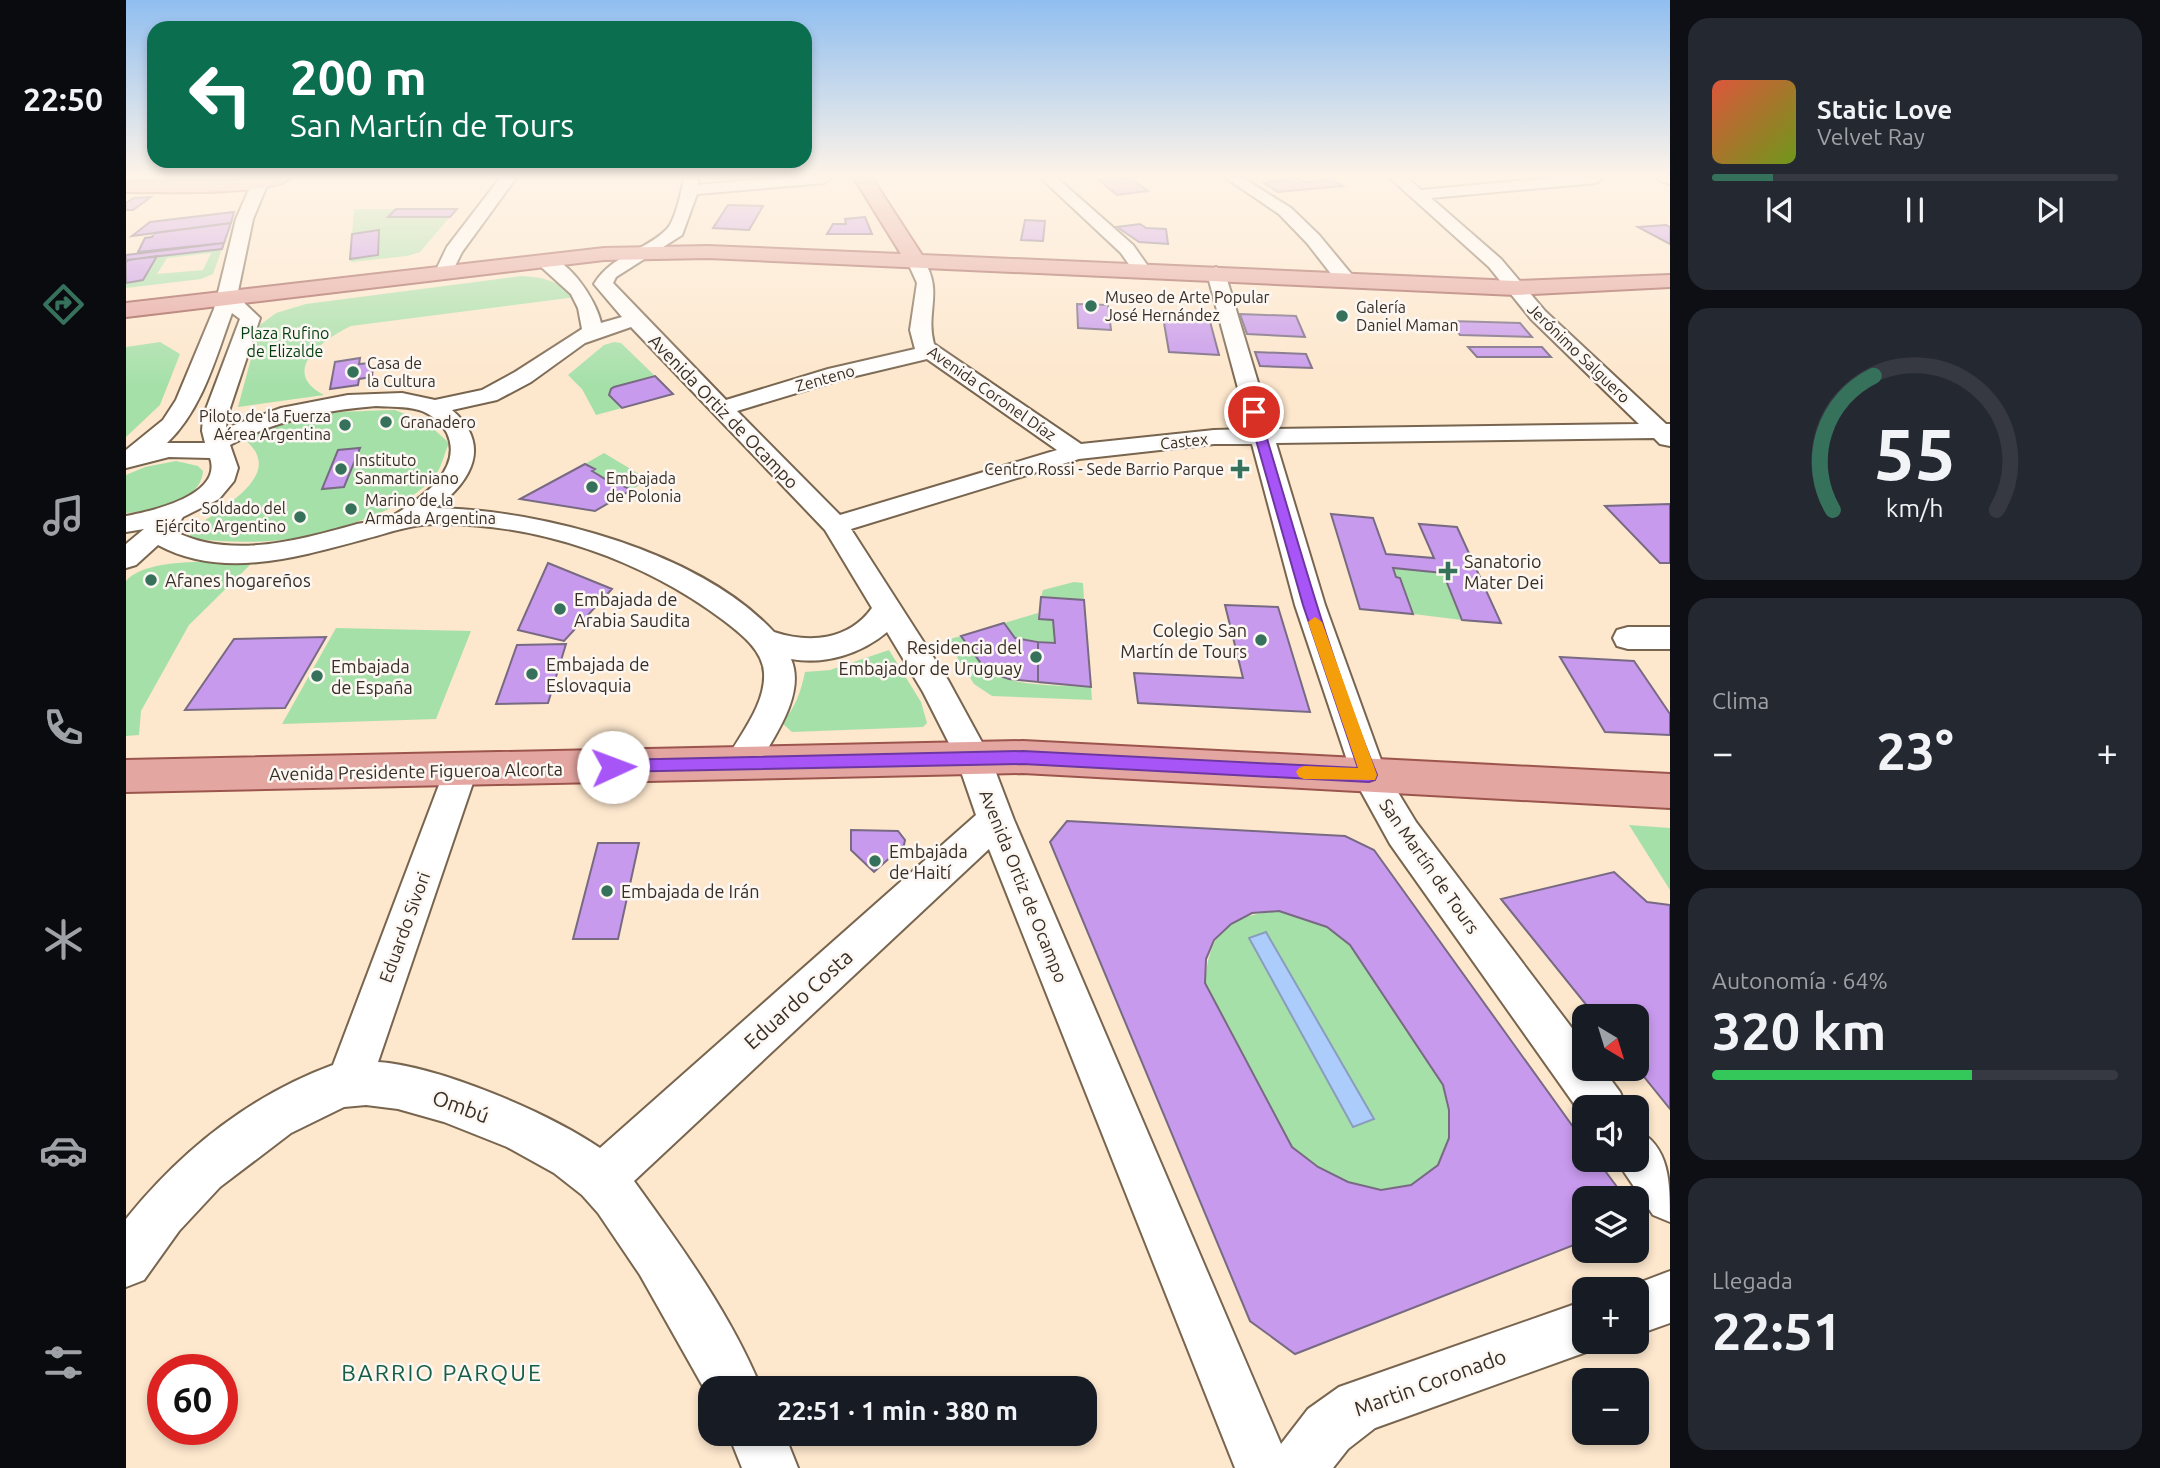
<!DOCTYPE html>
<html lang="es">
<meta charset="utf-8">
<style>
body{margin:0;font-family:Ubuntu,sans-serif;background:#242831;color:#f1f3f6;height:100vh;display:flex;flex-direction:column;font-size:26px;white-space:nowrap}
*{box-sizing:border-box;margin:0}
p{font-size:23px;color:#9ea1a6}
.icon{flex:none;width:38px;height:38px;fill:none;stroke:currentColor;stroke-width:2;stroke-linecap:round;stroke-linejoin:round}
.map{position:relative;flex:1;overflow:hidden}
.side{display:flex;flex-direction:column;gap:18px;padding:18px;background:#0d0f14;width:490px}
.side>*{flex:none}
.hud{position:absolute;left:21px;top:21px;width:665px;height:147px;border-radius:21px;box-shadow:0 4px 10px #0003;background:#0b6e4f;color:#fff;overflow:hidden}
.needle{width:46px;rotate:142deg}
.controls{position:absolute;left:1446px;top:1004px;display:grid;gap:14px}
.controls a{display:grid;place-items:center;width:77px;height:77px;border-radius:14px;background:#171b24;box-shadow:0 4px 10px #0003;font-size:35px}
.speed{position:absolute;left:21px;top:1354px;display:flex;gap:14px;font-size:35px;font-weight:700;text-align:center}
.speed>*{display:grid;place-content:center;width:91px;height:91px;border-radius:50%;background:#171b24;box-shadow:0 4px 10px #0003;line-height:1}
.speed .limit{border:10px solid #d22;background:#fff;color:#111}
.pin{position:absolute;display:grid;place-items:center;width:60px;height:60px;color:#fff;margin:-30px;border:4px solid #fff;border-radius:50%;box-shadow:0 2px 7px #0007}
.me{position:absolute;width:77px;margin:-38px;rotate:88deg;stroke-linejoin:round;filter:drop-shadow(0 0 5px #0008)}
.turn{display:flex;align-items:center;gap:24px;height:147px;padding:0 28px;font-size:32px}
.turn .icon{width:91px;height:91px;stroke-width:2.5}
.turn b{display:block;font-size:49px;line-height:60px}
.big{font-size:52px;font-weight:700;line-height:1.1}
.side .tile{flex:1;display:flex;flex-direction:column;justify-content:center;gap:10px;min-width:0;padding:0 24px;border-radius:21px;background:#242831}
.side .dial{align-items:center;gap:0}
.dial svg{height:182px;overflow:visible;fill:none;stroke:#363941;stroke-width:7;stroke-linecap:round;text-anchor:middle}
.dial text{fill:#f1f3f6;stroke:none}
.song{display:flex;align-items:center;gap:21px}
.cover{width:84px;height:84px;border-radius:10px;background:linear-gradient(135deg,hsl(10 70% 55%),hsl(80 70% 35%))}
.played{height:7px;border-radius:4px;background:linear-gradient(90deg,#36715b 15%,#363941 15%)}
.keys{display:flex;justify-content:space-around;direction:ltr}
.heat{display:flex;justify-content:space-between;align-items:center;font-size:38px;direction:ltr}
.charge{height:10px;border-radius:5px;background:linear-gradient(90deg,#34c759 64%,#363941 0)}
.trip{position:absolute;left:572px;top:1376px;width:399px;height:70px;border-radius:21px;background:#171b24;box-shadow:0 4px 10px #0003;font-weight:700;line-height:70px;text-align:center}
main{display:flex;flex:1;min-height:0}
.menu{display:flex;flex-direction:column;width:126px;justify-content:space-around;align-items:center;background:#090b0e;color:#9ea1a6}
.menu .icon{width:49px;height:49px}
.menu .current{color:#36715b}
.menu b{font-size:32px;color:#f1f3f6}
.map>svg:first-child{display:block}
</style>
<main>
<nav class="menu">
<b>22:50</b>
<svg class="icon current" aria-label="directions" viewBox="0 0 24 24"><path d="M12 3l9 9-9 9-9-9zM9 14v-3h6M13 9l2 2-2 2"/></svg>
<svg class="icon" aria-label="music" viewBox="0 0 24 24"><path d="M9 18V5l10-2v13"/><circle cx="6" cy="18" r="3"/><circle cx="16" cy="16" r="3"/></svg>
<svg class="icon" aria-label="phone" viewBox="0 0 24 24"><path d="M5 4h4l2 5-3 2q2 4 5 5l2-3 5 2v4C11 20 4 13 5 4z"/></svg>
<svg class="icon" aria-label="climate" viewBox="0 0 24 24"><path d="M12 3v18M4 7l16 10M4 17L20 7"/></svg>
<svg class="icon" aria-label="car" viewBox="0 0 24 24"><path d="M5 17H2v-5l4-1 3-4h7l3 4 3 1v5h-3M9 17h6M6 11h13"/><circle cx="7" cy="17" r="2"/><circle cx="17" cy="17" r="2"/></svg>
<svg class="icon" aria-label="filters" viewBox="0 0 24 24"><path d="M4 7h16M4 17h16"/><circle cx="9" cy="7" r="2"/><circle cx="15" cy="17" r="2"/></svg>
</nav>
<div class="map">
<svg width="1544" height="1468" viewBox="0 0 1544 1468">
<rect width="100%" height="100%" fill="#fde7cd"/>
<path fill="#a6e0a9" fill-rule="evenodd" d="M228,209H270L263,216L324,217L294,252L281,256L225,262L224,259L252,254L253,230L226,234Z
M96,249L87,274L75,279L0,288V283L17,280L31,256ZM85,253L77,270L31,274L41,258Z
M395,276C417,277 433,281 450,297L225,326C198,339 152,371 198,395L112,407L134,325L150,313L180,304Z
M34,342L54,354L34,405L0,437V347Z
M488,342L495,343L529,376L485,389L483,395L496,408L470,415L456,389L442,375L478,345Z
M269,410L301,423L323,443C319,452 316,465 311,473C286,508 216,529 175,537C140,544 103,542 67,539L64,536L65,530C84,515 144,485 131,455C129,448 121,443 118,437C162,410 219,412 269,410ZM233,448L218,487L197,489L212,450Z
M478,453L523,480L505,490L492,483L489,485L466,471L468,469L459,464Z
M50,461L72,466L77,471C75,503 25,512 0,513V475L19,467Z
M127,562L63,625L15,711L13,735L0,736V581C21,556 96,563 127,562Z
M1267,568L1317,573L1336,620L1287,614L1274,578L1270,577Z
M948,582L957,583L958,600L915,597L917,590Z
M912,613L913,619L927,620L929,643L889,638L878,623Z
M210,628L345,631L310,719L156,724Z
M835,636C844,649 853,664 867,673C890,687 938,685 965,687L966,700L866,696L848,684L820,640Z
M763,650L795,702L801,723L797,727L666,732L656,723C669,708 675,692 679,672L704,670Z
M1503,825L1544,828V890Z
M1153,911L1201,927L1224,945L1317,1085L1323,1110V1138L1312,1165L1285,1185L1255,1190L1222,1182L1192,1167L1166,1147L1079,983C1083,931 1102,915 1153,911Z"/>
<path fill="#accdfc" stroke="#899dbc" stroke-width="2" d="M1140,932L1248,1119L1227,1127L1123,938Z"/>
<path fill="#c89aed" stroke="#786a83" stroke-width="2" fill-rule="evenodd" d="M1005,178L1022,191L991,195L973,180Z
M1172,178L1179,182L1204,179L1217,186L1152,192L1138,183Z
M25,197L7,210H0V203L8,198Z
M602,205L637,206L623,230L587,228Z
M270,209H331L324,217H262Z
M108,212L105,223L6,236L24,222Z
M739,217L746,234H701L707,224H720L719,219Z
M899,220L919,221L917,241L895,240Z
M105,223L98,243L12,252L19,238L26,237L28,233Z
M1014,224L1020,228L1040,229L1042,244L1013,242L991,227Z
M1540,225L1544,227V244L1512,227Z
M253,230L252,255L224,259L226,234Z
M98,243L96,249L0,260V255Z
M31,256L17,280L0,283V262L3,260Z
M951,304L982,305L985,330L952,328Z
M1036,311L1082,314L1093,355L1043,352Z
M1114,314L1170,316L1179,337L1121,334Z
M1324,321L1394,323L1406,337L1334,335Z
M1342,347H1416L1425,357H1351Z
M1129,352L1180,354L1186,368L1134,366Z
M234,358L233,364L243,363V368L247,367L246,377L233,379L232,385L204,389L209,362Z
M529,376L547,394L496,408L483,395L485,389L488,387Z
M234,448L218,487L196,489L212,450Z
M459,464L469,469L466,471L489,485L492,483L505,490L469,511L394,499Z
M1544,504V563H1534L1479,506Z
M1205,514L1247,518L1260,554L1308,558L1293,524L1331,527L1375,623L1336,620L1317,573L1267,568L1270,577L1274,578L1287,614L1234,609Z
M422,563L486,589L438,641L392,630Z
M915,597L958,600L965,687L912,682V642L929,643L927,620L913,619Z
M1099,605L1152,607L1184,712L1012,703L1008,673L1117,678Z
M878,623L889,638L912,642V682L883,679L869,674L854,662L835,636Z
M200,637L159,708L59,710L108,639Z
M440,644L422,703L370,704L391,645Z
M1434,657L1508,661L1544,714V735L1479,732Z
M941,821L1219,836L1248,850L1458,1142V1160H1471L1494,1191L1493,1199H1458V1241L1169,1354L1124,1321L924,842ZM1153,911L1201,927L1224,945L1317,1085L1323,1110V1138L1312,1165L1285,1185L1255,1190L1222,1182L1192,1167L1166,1147L1079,983L1080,959L1088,940L1105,924L1126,913Z
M725,830L772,831L779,840L778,845L748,872L725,850Z
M472,843H513L492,939H447Z
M1488,872L1521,902L1544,905V1109L1510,1067V1017H1470L1375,899Z"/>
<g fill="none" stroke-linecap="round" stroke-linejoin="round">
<g stroke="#78654f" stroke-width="4">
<path id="minor" d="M128,178H144L127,219L111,296L134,318L101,417L100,428L155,408L222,395L276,393L309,400L356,390L389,372L456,329L452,308L445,294L413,265L410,261L413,257C439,251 471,301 475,323L496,317L468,284C486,254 520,251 541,229C549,221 556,190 558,178H572V185L650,178H705L698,183L571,194L556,235L490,277L487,283L600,400L702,369L789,349L784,330L791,283L782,263L791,258L797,259C818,292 799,311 808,344L955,444L1088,430L1123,429L1081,273L1090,267L1099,273L1146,429L1513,424L1405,319L1363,267L1264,178H1281L1295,190L1425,178H1477L1470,183L1305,198L1375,259L1419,311L1540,424H1544V446L1534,444L1528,438L1150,443L1199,605L1259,771L1290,822L1458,1044V1069H1477L1494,1092L1501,1108H1458V1118L1264,844L1226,775L1169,605L1126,444H1088L953,459L725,529L822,680L864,757L888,820L1155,1444L1182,1409L1213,1387L1458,1301V1342H1478L1477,1346L1249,1428L1222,1449L1207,1468H1109L863,849L508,1181C555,1246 604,1313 635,1388H584V1399L514,1275L472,1213L456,1195L428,1173L381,1147L318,1122L272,1109L240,1105L218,1107L165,1133L94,1187L53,1231L18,1280L0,1287V1219C55,1151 123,1096 207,1065L322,761L334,757L346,761L351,771L252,1062C313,1066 423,1113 474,1148L850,815L830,757L797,692L761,632C735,654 699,665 665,659C681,696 644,742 627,774L615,778L603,774L598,764C612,737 640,705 638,673C637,650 614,633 597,620C517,560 412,523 311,524C286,524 262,533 239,539C173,557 96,580 32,545L10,565L0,568V544L18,529L0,532V516C27,511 97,495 84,458L43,457L0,468V450L37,420L50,400L88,309L110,219ZM106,313L114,319L77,417L76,431L79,443H41C76,410 90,357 106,313ZM505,327L699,530L746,608C723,640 684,644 648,632C574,552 417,510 310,508C346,480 366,445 326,410L371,400L405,382L459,343ZM801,359L931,450L714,515L611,411L717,379ZM250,406C264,407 279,406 293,410C304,413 316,423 321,433C338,470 294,499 268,515C258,520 242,522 231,524C174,540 104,560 48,531L57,517L93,499L108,481L112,468L104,445C150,420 199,410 250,406Z
M374,178H390L336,252L324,276H312L309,272L321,247Z
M915,178H931L1007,245L1024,269L1021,273H1009L995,253Z
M1100,178H1117L1165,208L1193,235L1227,276L1229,280L1227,284H1213L1181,243L1153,214Z
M1532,178H1544V184L1535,181Z
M1502,627H1544V649H1502L1491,646L1487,638L1491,630Z
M1510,1129C1544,1147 1544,1181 1544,1222L1527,1215L1490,1160H1510Z
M1544,1271V1323L1510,1335V1290H1494Z
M602,1433H658L672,1468H616Z"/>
</g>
<g stroke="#9c554d" stroke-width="4">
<path id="major" d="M123,178H164C148,196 28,192 0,192V182L104,181Z
M728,178H746L796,255L1389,281L1544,275V287L1389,295L582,258L478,260L0,317V303L478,248L582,246L775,254Z
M897,741L1544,774V808L897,773L0,792V760Z"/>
</g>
<use href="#minor" fill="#fff" fill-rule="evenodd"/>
<use href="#major" fill="#e4a6a1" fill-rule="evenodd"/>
</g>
<linearGradient id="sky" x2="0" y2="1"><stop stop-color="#90bef0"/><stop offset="0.46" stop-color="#fef4e8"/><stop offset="1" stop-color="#fef4e8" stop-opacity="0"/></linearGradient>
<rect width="1544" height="383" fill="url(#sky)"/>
<path fill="#a855f7" stroke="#6d37a1" stroke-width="2" d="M1128,409L1133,412C1170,534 1203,658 1251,775L1249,780L1243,782L897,764L482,772L479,767L482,762L487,760L897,751L1232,768L1177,605L1122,412Z"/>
<path fill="#f59e0b" d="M1189,617L1196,622L1251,775L1249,780L1178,779L1173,777L1170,772L1173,768L1178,766L1232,768L1182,622Z"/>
<g fill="#36715b" stroke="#fcf7f2" stroke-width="2.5">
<circle cx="965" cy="306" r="7"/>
<circle cx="1216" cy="316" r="7"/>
<circle cx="227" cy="372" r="7"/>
<circle cx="260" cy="422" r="7"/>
<circle cx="219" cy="425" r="7"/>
<circle cx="215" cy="469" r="7"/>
<path d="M1110.5 458.5h7v7h7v7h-7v7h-7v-7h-7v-7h7z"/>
<circle cx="466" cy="487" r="7"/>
<circle cx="225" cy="509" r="7"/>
<circle cx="174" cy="517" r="7"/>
<path d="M1318.5 560.5h7v7h7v7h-7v7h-7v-7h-7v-7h7z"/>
<circle cx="25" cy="580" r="7"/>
<circle cx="434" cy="609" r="7"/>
<circle cx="1135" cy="640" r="7"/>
<circle cx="910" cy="657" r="7"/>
<circle cx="406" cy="674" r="7"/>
<circle cx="191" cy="676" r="7"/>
<circle cx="749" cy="861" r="7"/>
<circle cx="481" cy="891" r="7"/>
</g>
<g text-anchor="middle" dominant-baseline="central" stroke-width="5" stroke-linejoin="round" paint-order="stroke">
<g font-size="16" fill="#372e25" stroke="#fcf7f2" text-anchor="start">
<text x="979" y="297">Museo de Arte Popular<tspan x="979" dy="18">José Hernández</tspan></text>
<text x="1230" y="307">Galería<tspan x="1230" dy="18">Daniel Maman</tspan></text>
<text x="241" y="363">Casa de<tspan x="241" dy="18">la Cultura</tspan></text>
<text x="205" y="416" text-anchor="end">Piloto de la Fuerza<tspan x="205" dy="18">Aérea Argentina</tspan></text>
<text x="274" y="422">Granadero</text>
<text x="229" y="460">Instituto<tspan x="229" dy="18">Sanmartiniano</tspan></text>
<text x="1098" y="469" text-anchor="end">Centro Rossi - Sede Barrio Parque</text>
<text x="480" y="478">Embajada<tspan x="480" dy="18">de Polonia</tspan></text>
<text x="239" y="500">Marino de la<tspan x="239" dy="18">Armada Argentina</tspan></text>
<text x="160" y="508" text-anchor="end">Soldado del<tspan x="160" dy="18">Ejército Argentino</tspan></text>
</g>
<g font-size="16" fill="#023d0f" stroke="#fcf7f2">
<text x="159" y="333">Plaza Rufino<tspan x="159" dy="18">de Elizalde</tspan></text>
</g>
<g font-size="16" fill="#372e25" stroke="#fcf7f2">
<text transform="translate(1453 353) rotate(44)">Jerónimo Salguero</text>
<text transform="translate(699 378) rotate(-16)">Zenteno</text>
<text transform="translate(866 393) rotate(35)">Avenida Coronel Díaz</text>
<text transform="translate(1058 441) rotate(-6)">Castex</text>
</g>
<g font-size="18" fill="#372e25" stroke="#fcf7f2">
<text transform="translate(598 411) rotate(46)">Avenida Ortiz de Ocampo</text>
<text transform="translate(290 771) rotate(-1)">Avenida Presidente Figueroa Alcorta</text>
<text transform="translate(1304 866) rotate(55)">San Martín de Tours</text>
<text transform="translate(898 886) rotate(68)">Avenida Ortiz de Ocampo</text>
<text transform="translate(278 927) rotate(-70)">Eduardo Sivori</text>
</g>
<g font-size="18" fill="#372e25" stroke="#fcf7f2" text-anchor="start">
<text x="1338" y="561">Sanatorio<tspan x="1338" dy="21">Mater Dei</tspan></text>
<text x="39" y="580">Afanes hogareños</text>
<text x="448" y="599">Embajada de<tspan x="448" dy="21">Arabia Saudita</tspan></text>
<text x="1121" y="630" text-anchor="end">Colegio San<tspan x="1121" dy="21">Martín de Tours</tspan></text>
<text x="896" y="647" text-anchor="end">Residencia del<tspan x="896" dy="21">Embajador de Uruguay</tspan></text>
<text x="420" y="664">Embajada de<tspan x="420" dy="21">Eslovaquia</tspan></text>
<text x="205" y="666">Embajada<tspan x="205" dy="21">de España</tspan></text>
<text x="763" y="851">Embajada<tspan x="763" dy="21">de Haití</tspan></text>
<text x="495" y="891">Embajada de Irán</text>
</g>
<g font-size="21" fill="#372e25" stroke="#fcf7f2">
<text transform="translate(672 999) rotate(-42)">Eduardo Costa</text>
<text transform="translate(335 1106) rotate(20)">Ombú</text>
<text transform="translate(1304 1382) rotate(-20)">Martin Coronado</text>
</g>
<g font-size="23" letter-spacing="2" fill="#155e46" stroke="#fcf7f2">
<text x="316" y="1372">BARRIO PARQUE</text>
</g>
</g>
</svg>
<div class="controls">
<a><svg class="needle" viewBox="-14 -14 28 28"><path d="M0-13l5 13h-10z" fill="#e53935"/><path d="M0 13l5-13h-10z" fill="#9ea1a6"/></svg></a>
<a><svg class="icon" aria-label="sound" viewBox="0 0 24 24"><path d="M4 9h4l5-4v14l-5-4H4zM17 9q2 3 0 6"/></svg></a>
<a><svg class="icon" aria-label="layers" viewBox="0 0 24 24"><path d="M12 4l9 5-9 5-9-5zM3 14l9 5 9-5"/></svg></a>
<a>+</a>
<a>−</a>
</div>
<div class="speed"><div class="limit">60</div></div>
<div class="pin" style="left:1128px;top:412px;background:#d93025"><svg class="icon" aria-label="arrive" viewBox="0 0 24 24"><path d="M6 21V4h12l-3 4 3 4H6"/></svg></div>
<svg class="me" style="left:487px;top:767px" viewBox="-20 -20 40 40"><circle r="19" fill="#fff"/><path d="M0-13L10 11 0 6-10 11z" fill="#a855f7"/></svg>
<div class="trip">22:51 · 1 min · 380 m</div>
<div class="hud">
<div class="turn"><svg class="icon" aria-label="left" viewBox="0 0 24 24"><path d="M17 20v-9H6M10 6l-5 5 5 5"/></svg><div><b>200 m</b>San Martín de Tours</div></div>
</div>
</div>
<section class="side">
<div class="tile">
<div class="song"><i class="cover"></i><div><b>Static Love</b><p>Velvet Ray</p></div></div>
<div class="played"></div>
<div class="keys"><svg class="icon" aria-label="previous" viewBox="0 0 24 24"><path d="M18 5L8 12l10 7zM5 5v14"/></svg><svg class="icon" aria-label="pause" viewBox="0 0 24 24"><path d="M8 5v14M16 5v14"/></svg><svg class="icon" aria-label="next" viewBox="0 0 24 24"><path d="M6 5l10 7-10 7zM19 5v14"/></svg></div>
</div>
<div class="tile dial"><svg viewBox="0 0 100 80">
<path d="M14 69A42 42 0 1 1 86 69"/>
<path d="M14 69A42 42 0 0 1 32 10" stroke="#36715b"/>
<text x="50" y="56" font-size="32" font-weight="700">55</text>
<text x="50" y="72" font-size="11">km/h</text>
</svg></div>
<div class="tile"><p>Clima</p>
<div class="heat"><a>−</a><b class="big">23°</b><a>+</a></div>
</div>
<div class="tile"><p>Autonomía · 64%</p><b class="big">320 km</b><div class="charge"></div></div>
<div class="tile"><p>Llegada</p><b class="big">22:51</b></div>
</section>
</main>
